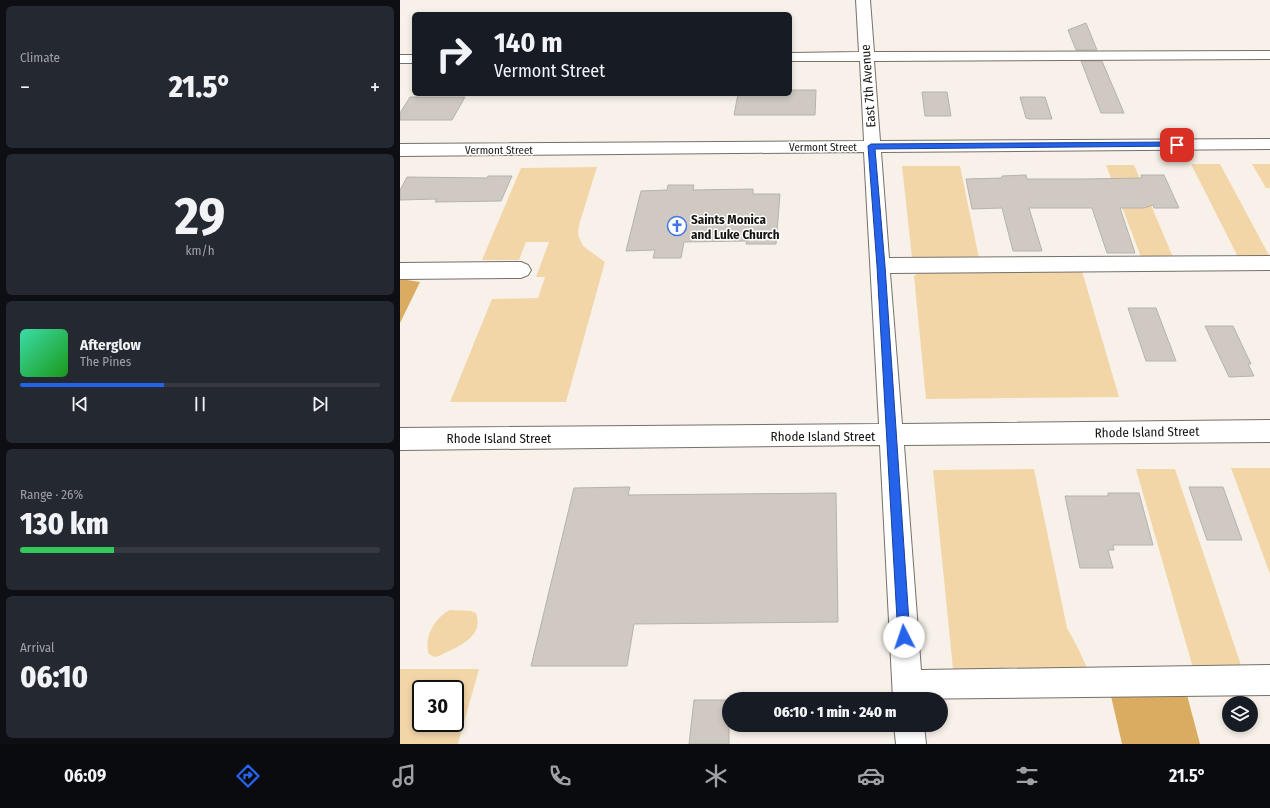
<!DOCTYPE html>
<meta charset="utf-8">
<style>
body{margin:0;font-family:"Fira Sans Condensed",sans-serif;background:#242831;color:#f1f3f6;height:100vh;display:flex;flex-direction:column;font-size:15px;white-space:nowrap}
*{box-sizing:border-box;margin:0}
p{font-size:13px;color:#9ea1a6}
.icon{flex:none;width:22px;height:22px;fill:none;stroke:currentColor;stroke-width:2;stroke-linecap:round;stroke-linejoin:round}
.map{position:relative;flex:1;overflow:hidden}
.sheet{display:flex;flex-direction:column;gap:6px;padding:6px;background:#0d0f14;width:400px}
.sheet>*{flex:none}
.banner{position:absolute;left:12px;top:12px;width:380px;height:84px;border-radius:6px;box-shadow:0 2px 6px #0003;background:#171b24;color:#f1f3f6;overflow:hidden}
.fabs{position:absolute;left:822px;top:696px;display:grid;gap:8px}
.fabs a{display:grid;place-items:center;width:36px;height:36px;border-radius:50%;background:#171b24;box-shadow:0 2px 6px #0003;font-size:20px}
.speed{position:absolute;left:12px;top:680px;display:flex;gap:8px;font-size:20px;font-weight:700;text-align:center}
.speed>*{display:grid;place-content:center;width:52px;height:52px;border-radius:50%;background:#171b24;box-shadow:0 2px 6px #0003;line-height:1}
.speed .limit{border:2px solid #111;border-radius:6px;background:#fff;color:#111}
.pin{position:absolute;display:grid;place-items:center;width:34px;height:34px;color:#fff;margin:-17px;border-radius:8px;box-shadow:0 2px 6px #0006}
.me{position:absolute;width:44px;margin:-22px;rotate:356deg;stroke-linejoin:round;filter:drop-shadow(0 0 3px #0008)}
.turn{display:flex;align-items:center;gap:14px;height:84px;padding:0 16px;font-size:18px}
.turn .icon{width:52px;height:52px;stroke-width:2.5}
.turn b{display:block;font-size:28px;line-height:34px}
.big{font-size:30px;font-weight:800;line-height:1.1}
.sheet .card{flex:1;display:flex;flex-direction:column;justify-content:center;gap:6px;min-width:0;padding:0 14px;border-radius:6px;background:#242831}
.sheet .dial{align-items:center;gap:0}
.dial b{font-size:52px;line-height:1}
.song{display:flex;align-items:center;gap:12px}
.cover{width:48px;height:48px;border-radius:6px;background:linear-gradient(135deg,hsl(160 70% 55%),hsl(120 70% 35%))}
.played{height:4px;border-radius:2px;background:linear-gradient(90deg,#2563eb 40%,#363941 40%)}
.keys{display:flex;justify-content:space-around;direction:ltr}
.heat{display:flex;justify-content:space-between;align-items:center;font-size:22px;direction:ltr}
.charge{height:6px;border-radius:3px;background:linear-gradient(90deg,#34c759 26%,#363941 0)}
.trip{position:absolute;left:322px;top:692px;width:226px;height:40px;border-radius:20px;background:#171b24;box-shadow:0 2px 6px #0003;font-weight:800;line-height:40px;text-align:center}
.menu{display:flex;height:64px;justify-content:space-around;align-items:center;background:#090b0e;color:#9ea1a6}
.menu .icon{width:28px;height:28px}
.menu .selected{color:#2563eb}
.menu b{font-size:18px;color:#f1f3f6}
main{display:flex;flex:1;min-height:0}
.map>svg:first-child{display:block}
</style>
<main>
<section class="sheet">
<div class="card"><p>Climate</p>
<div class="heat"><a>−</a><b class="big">21.5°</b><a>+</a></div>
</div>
<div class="card dial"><b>29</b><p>km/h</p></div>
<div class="card">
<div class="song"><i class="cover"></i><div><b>Afterglow</b><p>The Pines</p></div></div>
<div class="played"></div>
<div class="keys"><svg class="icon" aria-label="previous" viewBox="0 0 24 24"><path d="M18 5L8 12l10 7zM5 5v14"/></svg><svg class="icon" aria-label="pause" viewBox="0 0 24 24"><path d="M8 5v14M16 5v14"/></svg><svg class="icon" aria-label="next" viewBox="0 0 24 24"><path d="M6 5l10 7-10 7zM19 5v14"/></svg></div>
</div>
<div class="card"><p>Range · 26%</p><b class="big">130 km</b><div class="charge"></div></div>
<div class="card"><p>Arrival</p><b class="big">06:10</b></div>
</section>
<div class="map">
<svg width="870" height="744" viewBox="0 0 870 744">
<rect width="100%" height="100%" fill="#f7f1e9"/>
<path fill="#f3d6a8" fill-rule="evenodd" d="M791,164H820L870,257H838Z
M852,164H870V188H866Z
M706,165H734L773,257H741Z
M502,166H560L579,258H512Z
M197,167L179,225L178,235L183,246L205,262L166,402H50L92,299L138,298L145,277H136L149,242H126L119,260H82L121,168Z
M682,271L719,397L526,399L514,276L518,273L534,272Z
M831,468H870V574Z
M634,469L667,628L678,648L688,670L593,671L553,669L533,470Z
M736,469H775L842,668H793Z
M50,610L71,611L76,613C85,638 56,647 39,656L34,657L29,654C23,638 35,617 50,610Z
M0,669H79L58,744H0ZM21,689H55V723H21Z"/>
<path fill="#d9ac61" d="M0,279L20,282L0,323Z
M787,695L800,744H722L711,696Z"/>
<path fill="#cfc9c1" stroke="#b7b2aa" d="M686,23L697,50H676L668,30Z
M681,61H702L724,113H701Z
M391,90H416L415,115H334L338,94H390Z
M522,92H547L551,116H525Z
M10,97H65L52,120H0V113Z
M620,97H645L652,119H629L626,118Z
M626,175L627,179H685L742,178L741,175H764L779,208H754L753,205L744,208H720L735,253H707L692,208H629L642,251H613L602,208L572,209L566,179L602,178V176Z
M88,176H112L101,201L35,202L37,199L0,200V190L7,177L87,178Z
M268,185H294L293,190L353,189V194H380L376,244H346L347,241L284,242L281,258H253L255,250L226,251L241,191L267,190Z
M728,308H756L776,361H746Z
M805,326H833L851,364H848L854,376L829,377Z
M230,487L228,495L436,493L438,622L234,624L227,666H131L174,488Z
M789,487H823L842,540H807Z
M708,493H739L753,545H713L714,550H708L713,568H680L665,496H708Z
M294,700H329V744H289Z"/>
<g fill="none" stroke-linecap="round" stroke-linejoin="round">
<g stroke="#757069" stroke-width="2">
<path id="minor" d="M456,0H470L474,52L870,51V59L474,61L480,141L870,139V149L481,152L489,258L870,256V270L490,273L502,424L870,420V442L504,445L521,670L870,665V695L493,699L480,445L0,450V428L479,424L464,152L0,156V144L464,141L460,61H390V53L459,52Z
M0,55H14V63H0Z
M121,262L128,265L131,270L128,275L121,278L0,279V263Z
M494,725H524L526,744H496Z"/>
</g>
<use href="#minor" fill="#fff" fill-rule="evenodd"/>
</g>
<path fill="#2563eb" stroke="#184099" d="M777,142L780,145L779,146L475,149L485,266L510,637L508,642L504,643L500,642L498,637L477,266L468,146L471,144Z"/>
<defs>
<g id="church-ring" transform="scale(1)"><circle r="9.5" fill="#fff" stroke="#4076e7" stroke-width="1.5"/><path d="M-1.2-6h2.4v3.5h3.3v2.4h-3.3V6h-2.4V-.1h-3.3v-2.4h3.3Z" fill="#4076e7"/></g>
</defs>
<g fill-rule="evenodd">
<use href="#church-ring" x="277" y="226"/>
</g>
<g text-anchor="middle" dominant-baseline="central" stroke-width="3" stroke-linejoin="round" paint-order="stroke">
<g font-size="11" fill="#171512" stroke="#fff">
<text x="423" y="147">Vermont Street</text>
<text x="99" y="150">Vermont Street</text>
</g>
<g font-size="13" fill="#171512" stroke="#fff">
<text transform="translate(468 86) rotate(-94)">East 7th Avenue</text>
<text transform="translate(747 432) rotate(-1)">Rhode Island Street</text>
<text x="423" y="436">Rhode Island Street</text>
<text x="99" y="438">Rhode Island Street</text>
</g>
<g font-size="13" font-weight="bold" fill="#171512" stroke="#fff" text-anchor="start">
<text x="291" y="219">Saints Monica<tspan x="291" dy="15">and Luke Church</tspan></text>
</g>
</g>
</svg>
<div class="fabs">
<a><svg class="icon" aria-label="layers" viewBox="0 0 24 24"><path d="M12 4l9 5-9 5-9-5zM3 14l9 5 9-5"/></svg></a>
</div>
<div class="speed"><div class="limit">30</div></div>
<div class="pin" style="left:777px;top:145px;background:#d93025"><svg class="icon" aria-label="arrive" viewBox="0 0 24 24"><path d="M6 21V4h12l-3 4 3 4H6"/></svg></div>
<svg class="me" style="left:504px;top:637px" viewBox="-20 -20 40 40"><circle r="19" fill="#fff"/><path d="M0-13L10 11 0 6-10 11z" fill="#2563eb"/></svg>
<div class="trip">06:10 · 1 min · 240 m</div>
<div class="banner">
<div class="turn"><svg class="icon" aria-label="right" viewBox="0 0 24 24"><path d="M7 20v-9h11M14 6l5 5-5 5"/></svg><div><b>140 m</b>Vermont Street</div></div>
</div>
</div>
</main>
<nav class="menu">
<b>06:09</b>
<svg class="icon selected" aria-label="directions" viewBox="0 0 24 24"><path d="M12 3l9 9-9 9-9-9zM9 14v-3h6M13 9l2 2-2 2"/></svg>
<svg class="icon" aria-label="music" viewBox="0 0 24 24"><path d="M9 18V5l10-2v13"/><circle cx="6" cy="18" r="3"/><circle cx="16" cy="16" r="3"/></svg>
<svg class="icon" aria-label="phone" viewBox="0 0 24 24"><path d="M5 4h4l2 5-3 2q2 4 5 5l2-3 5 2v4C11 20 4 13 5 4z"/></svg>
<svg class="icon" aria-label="climate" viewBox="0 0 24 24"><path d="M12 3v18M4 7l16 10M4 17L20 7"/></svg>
<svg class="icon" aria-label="car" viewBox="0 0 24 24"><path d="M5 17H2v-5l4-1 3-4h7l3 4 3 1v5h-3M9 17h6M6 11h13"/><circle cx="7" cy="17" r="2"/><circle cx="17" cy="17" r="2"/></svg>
<svg class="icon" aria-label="filters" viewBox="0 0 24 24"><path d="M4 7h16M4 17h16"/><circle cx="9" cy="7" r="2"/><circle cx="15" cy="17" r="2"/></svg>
<b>21.5°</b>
</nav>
